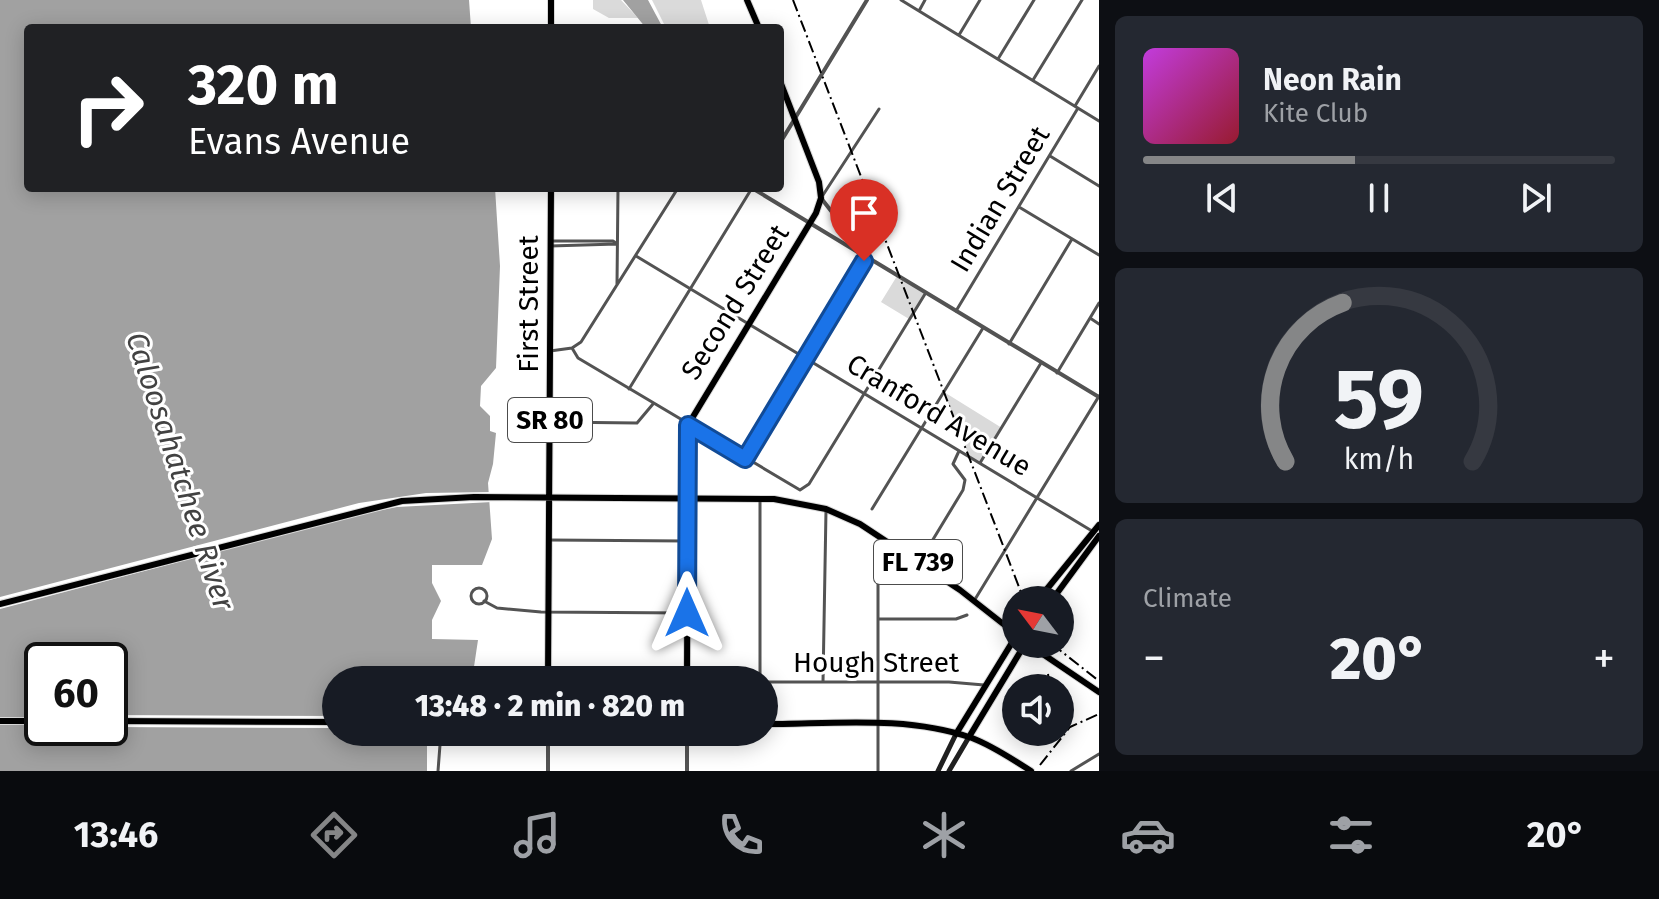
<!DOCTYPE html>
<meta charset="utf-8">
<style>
body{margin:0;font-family:"Fira Sans",sans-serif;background:#242831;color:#f1f3f6;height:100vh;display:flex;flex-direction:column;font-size:30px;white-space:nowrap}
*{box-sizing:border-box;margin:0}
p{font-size:26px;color:#9ea1a6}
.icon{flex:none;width:44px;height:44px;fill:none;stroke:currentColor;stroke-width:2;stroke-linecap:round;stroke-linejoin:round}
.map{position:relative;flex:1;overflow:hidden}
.details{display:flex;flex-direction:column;gap:16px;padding:16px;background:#0d0f14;width:560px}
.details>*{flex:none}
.banner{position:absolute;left:24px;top:24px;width:760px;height:168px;border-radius:8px;box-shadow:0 4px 20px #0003;background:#202124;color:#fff;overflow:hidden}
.needle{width:52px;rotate:302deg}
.buttons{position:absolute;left:1002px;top:586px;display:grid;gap:16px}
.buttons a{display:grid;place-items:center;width:72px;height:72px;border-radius:50%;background:#171b24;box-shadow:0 4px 20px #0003;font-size:40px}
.speed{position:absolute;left:24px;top:642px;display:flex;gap:16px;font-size:40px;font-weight:700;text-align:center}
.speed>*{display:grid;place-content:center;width:104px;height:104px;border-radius:50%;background:#171b24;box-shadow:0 4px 20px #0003;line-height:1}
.speed .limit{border:4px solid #111;border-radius:12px;background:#fff;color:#111}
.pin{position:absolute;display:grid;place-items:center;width:68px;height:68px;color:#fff;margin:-82px -34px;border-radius:50% 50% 50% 0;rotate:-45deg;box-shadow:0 0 8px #0007}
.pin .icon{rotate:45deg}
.me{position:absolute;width:88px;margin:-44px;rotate:0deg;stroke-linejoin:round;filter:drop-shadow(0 0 6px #0008)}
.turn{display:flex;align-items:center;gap:28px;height:168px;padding:0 32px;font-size:36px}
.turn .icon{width:104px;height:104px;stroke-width:2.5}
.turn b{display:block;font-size:56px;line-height:68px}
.big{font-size:60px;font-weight:800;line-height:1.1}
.details .widget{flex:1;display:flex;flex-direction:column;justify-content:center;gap:12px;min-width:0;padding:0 28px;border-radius:12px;background:#242831}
.details .dial{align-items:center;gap:0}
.dial svg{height:208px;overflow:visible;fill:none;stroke:#363941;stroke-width:7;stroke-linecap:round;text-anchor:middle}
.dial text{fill:#f1f3f6;stroke:none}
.song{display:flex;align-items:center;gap:24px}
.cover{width:96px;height:96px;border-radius:12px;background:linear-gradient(135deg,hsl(290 70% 55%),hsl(350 70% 35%))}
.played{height:8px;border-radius:4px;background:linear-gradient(90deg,#858687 45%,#363941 45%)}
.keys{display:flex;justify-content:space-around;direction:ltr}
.heat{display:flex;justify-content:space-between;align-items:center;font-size:44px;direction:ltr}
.trip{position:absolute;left:322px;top:666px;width:456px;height:80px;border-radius:40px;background:#171b24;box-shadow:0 4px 20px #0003;font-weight:800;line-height:80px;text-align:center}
.tab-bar{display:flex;height:128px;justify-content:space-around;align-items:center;background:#090b0e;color:#9ea1a6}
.tab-bar .icon{width:56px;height:56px}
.tab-bar .selected{color:#858687}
.tab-bar b{font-size:36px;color:#f1f3f6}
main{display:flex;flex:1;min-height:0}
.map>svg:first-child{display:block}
</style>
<main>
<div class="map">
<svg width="1099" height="771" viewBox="0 0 1099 771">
<rect width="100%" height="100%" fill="#fff"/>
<path fill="#dadada" d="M593,0H621L638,18H609L593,9Z
M652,0H701L710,28H666Z
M897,276L925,293L909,319L881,302Z
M944,392L1002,428L980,463L969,456Z"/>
<path fill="#a1a1a1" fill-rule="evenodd" d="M0,0H469L471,28H28V188H495L500,266L496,368L481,386L480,406L490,416V431L496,433L493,464L488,483L492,539L482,565H432V583L441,601L432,620V639L478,640L472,680H336V732H387L388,739H427V771H0ZM42,660H110V728H42Z
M623,0H648L663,28H646Z"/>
<path fill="#fff" d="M492,492V502L397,507L357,515L0,609V597L359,503L426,493Z
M110,715L336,716V728L110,727Z"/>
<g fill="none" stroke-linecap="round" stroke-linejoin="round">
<g stroke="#dbdbdb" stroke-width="8">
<path id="primary" d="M747,0L759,28
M551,28V0
M1038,600L1099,525
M1052,600L1099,536
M0,604L402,501L474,497L774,499L826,509L860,524L960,590L1016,634
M1028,644L1099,692
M548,680L551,188
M687,680L688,425L816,213L821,198L819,182L780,81
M0,721H42
M110,721L336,722
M764,724C832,724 906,715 972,738C993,746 1012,759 1031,771
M956,734L1016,636
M969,737L1025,644"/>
</g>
<path stroke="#535353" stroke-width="3" d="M901,0L1099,121
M919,11L925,0
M959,35L980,0
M998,59L1034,0
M1033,80L1082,0
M1075,106L1099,66
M1050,156L1099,186
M823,195L879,109
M1019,207L1099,255
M550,241H613L617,244
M550,246L617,244
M636,256L1092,531
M617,285L618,188
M956,311L1078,108
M1090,318L1099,324
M1009,344L1072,239
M572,348L578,358L800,490L809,484L925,294
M550,351L572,348L581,342L678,188
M1057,373L1099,303
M629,389L752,188
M550,422L637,423L653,404
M745,459L867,257
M980,463L1041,363
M872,509L983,328
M549,540L686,541
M926,551L963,490L965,480L953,464L959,451
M471 596a8 8 0 1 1 16 0a8 8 0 1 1-16 0Z
M484,601L497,608L541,612L686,613
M974,601L1099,396
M878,619H956L967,615
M760,680V500
M764,682H949L984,685
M823,682L826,510
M438,771L441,732
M878,771V557L883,540
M1071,771L1099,754"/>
<path stroke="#535353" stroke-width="4" d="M780,143L867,0
M752,188L861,254
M821,198L867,257L1099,397
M548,732V771
M687,732V771"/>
<path stroke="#202020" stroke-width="5" d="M938,771L956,734
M949,771L969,737"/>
<use href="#primary" stroke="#000" stroke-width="6"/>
<path stroke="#000" stroke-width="2" stroke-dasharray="12 4 2 4" stroke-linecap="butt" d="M793,0L1024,600
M1052,644L1099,681
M1048,674L1050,688
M1040,765L1070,727L1099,714"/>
</g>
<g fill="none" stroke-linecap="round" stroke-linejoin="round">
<g stroke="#114b97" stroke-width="20">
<path id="route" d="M687,613L688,425L745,459L864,261"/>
</g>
<use href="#route" stroke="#1a73e8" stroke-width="14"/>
</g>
<g text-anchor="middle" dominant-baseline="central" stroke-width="6" stroke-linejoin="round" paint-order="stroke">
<g fill="#fff" stroke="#4c4c4c" stroke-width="2">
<rect x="508" y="398" width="84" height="44" rx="6"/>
<rect x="874" y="540" width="88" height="44" rx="6"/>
</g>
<g font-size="26" font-weight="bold" fill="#000">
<text x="550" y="420">SR 80</text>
<text x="918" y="562">FL 739</text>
</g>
<g font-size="28" fill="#000" stroke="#fff">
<text transform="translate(1000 199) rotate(-59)">Indian Street</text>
<text transform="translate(735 302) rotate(-58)">Second Street</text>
<text transform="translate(528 304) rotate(-90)">First Street</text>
<text transform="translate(939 415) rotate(31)">Cranford Avenue</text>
<text x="876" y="662">Hough Street</text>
</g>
<g font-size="30" font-style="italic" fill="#424242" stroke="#fff">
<text transform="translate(180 471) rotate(72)">Caloosahatchee River</text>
</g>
</g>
</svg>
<div class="buttons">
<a><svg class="needle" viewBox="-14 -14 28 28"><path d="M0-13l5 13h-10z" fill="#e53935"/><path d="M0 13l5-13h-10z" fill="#9ea1a6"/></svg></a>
<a><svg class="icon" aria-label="sound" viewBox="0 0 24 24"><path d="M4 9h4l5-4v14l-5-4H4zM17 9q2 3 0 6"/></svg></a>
</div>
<div class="speed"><div class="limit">60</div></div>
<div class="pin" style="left:864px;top:261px;background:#d93025"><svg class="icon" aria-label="arrive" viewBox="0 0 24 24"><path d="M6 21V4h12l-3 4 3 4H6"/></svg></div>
<svg class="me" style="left:687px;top:613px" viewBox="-20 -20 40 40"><path d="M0-17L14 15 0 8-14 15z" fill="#1a73e8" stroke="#fff" stroke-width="4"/></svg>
<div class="trip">13:48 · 2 min · 820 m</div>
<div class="banner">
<div class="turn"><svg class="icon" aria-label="right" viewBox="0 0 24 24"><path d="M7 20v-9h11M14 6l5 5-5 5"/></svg><div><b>320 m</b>Evans Avenue</div></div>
</div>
</div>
<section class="details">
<div class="widget">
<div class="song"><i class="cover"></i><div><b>Neon Rain</b><p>Kite Club</p></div></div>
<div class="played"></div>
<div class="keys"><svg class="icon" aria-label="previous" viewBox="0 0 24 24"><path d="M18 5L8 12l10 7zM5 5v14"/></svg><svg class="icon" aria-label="pause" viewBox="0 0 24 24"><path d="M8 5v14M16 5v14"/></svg><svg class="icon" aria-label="next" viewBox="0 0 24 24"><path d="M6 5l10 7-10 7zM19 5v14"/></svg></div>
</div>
<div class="widget dial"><svg viewBox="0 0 100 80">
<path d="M14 69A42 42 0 1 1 86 69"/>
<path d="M14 69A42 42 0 0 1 36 8" stroke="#858687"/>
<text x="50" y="56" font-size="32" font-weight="700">59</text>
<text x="50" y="72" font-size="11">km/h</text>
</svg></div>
<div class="widget"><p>Climate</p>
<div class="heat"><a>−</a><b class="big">20°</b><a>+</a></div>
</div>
</section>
</main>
<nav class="tab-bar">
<b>13:46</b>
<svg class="icon selected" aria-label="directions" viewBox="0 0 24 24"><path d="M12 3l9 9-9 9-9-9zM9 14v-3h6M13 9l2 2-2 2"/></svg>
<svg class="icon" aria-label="music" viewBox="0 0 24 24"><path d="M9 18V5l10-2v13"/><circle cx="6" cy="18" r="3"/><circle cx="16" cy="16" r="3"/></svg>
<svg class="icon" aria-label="phone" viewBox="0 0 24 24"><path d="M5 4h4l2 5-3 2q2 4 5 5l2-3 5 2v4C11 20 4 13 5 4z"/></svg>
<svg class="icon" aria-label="climate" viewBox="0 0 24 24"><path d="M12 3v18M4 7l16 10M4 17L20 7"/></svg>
<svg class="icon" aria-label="car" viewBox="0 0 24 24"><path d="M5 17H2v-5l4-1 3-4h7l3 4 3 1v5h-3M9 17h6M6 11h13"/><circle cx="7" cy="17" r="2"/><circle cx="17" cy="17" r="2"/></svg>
<svg class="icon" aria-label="filters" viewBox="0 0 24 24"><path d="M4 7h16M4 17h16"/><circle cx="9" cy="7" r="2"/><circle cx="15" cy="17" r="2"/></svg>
<b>20°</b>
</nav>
